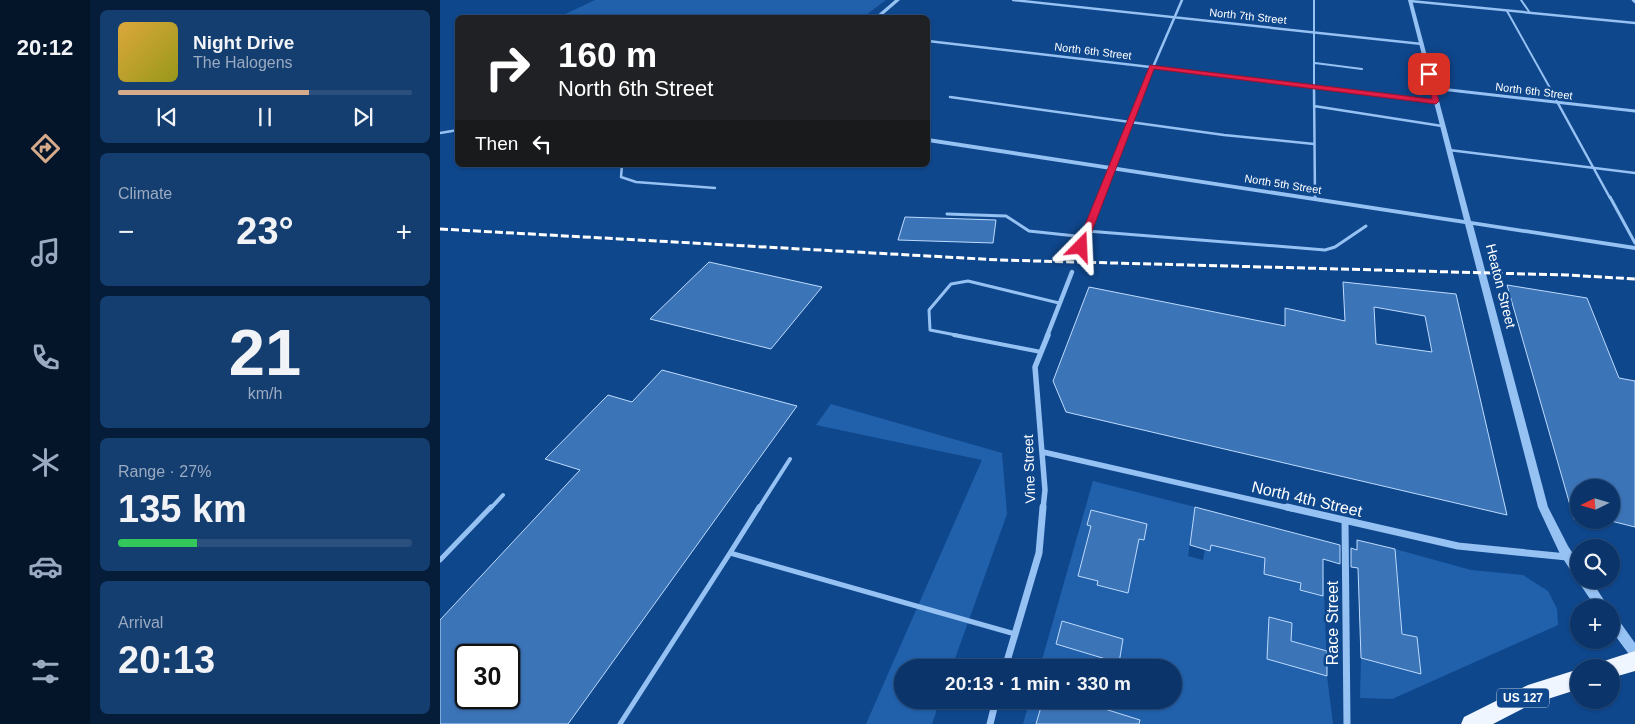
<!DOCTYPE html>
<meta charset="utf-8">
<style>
body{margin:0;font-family:Arial,sans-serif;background:#143d70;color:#f1f3f6;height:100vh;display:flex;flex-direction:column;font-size:19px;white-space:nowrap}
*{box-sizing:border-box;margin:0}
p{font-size:16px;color:#9aabc1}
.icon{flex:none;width:28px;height:28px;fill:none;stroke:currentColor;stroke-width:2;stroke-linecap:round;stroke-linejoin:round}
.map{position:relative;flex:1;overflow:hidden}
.details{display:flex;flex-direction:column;gap:10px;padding:10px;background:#061d3a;width:350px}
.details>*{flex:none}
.top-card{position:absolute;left:15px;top:15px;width:475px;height:152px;border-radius:8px;box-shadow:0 1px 4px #0004,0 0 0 1px #2b507e;background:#202124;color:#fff;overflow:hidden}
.needle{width:32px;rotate:265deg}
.fabs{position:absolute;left:1130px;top:479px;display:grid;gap:10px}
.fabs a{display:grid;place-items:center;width:50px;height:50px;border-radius:50%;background:#0b356a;box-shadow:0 1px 4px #0004,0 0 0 1px #2b507e;font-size:25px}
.speed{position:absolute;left:15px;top:644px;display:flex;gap:10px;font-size:25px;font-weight:700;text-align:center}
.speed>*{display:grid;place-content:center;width:65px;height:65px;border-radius:50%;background:#0b356a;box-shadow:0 1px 4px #0004,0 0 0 1px #2b507e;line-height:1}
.speed .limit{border:2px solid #111;border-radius:8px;background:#fff;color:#111}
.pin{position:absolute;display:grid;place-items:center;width:42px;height:42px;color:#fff;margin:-21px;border-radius:10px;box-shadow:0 2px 8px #0006}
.me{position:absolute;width:55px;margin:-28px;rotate:21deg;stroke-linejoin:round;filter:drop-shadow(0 0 4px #0008)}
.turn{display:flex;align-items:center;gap:18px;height:105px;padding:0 20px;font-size:22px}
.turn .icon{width:65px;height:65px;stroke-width:2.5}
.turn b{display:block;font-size:35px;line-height:42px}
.then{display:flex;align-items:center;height:48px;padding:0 20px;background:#0003;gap:10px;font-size:19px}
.big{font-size:38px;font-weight:700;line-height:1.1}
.details .tile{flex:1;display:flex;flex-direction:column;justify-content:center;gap:8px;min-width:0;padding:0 18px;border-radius:8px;background:#143d70}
.details .dial{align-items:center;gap:0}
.dial b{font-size:65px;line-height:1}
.song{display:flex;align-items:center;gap:15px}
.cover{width:60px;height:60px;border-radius:8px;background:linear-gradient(135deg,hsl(40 70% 55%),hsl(60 70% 35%))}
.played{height:5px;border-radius:2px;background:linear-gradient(90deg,#d6ab8b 65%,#2b507e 65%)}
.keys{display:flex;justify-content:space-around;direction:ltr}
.heat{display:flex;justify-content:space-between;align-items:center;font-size:28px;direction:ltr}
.charge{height:8px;border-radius:4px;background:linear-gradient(90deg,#34c759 27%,#2b507e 0)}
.trip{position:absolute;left:454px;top:659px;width:288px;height:50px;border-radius:25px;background:#0b356a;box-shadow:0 1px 4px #0004,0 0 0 1px #2b507e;font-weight:700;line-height:50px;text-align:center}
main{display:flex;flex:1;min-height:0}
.menu{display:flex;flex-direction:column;width:90px;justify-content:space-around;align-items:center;background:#04152a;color:#9aabc1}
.menu .icon{width:35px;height:35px}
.menu .on{color:#d6ab8b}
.menu b{font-size:22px;color:#f1f3f6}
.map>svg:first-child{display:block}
</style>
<main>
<nav class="menu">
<b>20:12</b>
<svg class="icon on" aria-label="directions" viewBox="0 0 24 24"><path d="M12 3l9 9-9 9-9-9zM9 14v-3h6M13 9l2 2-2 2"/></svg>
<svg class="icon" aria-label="music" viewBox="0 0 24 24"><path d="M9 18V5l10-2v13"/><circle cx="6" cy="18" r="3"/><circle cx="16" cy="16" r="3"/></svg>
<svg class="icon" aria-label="phone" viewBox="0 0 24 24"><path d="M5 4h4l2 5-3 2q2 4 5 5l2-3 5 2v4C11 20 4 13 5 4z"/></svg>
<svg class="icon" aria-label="climate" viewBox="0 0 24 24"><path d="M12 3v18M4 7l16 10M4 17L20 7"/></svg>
<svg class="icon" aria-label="car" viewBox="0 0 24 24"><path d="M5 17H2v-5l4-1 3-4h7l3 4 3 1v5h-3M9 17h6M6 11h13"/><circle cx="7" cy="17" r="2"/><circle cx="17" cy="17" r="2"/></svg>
<svg class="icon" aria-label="filters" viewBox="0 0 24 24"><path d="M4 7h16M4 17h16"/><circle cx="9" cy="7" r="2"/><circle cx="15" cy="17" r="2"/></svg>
</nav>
<section class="details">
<div class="tile">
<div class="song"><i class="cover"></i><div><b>Night Drive</b><p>The Halogens</p></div></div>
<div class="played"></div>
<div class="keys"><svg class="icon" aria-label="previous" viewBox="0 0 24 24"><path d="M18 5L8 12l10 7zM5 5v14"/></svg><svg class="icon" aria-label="pause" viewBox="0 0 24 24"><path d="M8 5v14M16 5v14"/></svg><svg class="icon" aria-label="next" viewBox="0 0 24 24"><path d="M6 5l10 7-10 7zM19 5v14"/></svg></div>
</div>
<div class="tile"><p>Climate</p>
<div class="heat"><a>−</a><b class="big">23°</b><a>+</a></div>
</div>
<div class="tile dial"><b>21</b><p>km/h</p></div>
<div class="tile"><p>Range · 27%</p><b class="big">135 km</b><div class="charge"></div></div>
<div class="tile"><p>Arrival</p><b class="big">20:13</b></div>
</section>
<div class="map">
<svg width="1195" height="724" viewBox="0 0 1195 724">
<rect width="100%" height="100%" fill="#0f478d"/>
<path fill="#2161ac" d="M155,0H446L423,17H119Z
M391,404L562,453L567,514L512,667L462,668V700H500L492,724H426L542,460L376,425Z
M653,481L755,507L748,556L763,560L765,549L770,550L775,512L861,536L883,559L887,676L893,724H583L590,700H732V668L600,667Z
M955,549L1031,570L1083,575L1108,591L1117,609L1118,625L952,699L920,698L921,658L981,673L977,637L919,622V591L960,602Z"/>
<path fill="#3c74b8" stroke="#bddbfe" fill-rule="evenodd" d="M465,217L556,220L553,243L458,240Z
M269,262L382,287L331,349L210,319Z
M903,282L1016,294L1067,515L626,412L613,381L649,287L845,326V308L905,321ZM934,307L985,316L992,352L936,344Z
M1067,285L1147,298L1179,378L1195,381V527L1171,521V488H1139V519H1134Z
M222,370L357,406L128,724H0V620L140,470L105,459L168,395L192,402ZM26,655H69V698H26Z
M755,507L900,545V564L883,559V596L860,590L861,583L824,574L825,558L771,545L770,551L750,545Z
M651,510L707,524L704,540L699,539L688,593L657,585L658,581L638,576L651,526L647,525Z
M917,540L955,549L962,634L977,637L981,674L921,658L918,568L911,567V548L917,550Z
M829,617L852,623L851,641L887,651V676L827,659Z
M622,621L683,639L679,663L616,644Z
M603,700H636L700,720L699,724H596Z"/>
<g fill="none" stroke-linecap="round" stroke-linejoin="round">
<path stroke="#96c1f3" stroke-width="2" d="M874,0V88
M1081,0L1090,13
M1067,11L1110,88
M875,63L922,69"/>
<path stroke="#96c1f3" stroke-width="2.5" d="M874,87L875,198
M1109,87L1170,198
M510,97L784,135L874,144
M874,106L1002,126
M0,133L18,130
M1009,150L1195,173
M182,165L181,177L196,182L275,188"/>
<path stroke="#96c1f3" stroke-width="3" d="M875,197V199
M1170,197L1195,243
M507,214L566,216L589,231L645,237
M647,231L885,250L895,247L926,226
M521,336L490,330L489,310L511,284L528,281L619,303"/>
<path stroke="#96c1f3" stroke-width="4" d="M514,335L601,352
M50,509L63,495
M318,509L350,459"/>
<path stroke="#96c1f3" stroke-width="5" d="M290,553L319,507
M0,560L51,507
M180,724L290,553L575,634"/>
<path stroke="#96c1f3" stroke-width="2.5" d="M573,0L982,44
M1193,0L1195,2
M970,1L1195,23
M488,41L889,88
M704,88L742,0
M992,88H996"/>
<path stroke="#96c1f3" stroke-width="3" d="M879,87L996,101
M992,88L1195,111
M660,198L704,87"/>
<path stroke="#96c1f3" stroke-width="4.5" d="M641,247L661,197
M607,336L632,272"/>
<path stroke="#96c1f3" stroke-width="5.5" d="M603,452L853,509
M603,509L605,490L595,367L608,335"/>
<path stroke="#96c1f3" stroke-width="7" d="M847,507L1018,546L1127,557
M905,522L907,724
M565,668L599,553L603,507
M550,724L556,700"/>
<path fill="#96c1f3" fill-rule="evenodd" d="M455,0H460L439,18H434Z
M968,0H972L1031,221L1195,246V250L1033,225L1108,507L1128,546L1139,563V578L1135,577L1120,554L1098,507L1025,224L488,142V138L1024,220Z
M1139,579L1151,580L1169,608H1156L1140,584Z
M1171,613L1175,615L1195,643V659L1191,657L1171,630Z"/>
<path fill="#f0f6ff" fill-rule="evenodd" d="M1195,651V671L1171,678V668H1161L1164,661Z
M1139,669V689L1092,704L1053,724H1021L1024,717L1088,685Z"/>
<path stroke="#fff" stroke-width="3" stroke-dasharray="8 3" stroke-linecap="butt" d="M0,229L560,260L1127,275L1195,279"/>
</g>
<path fill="#e11d48" stroke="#92132f" d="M710,65L992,99L985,74L989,71L992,74L999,101L996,104L714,69L646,247L638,249L636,247Z"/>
<g text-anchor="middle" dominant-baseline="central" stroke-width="5" stroke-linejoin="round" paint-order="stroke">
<g font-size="11" fill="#fff" stroke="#0f478d">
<text transform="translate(808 16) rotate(6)">North 7th Street</text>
<text transform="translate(653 51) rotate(7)">North 6th Street</text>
<text transform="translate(1094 91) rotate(7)">North 6th Street</text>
<text transform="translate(843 184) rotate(9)">North 5th Street</text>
</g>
<rect fill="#0f478d" stroke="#b7c8dd" stroke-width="1" x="1057" y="688.5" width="52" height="19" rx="4"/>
<g font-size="12" font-weight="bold" fill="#fff">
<text x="1083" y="698">US 127</text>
</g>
<g font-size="14" fill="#fff" stroke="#0f478d">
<text transform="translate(1061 286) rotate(76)">Heaton Street</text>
<text transform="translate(589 469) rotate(-92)">Vine Street</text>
</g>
<g font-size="16" fill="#fff" stroke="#0f478d">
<text transform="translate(867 499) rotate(13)">North 4th Street</text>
<text transform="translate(892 623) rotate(-90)">Race Street</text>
</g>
</g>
</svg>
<div class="fabs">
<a><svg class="needle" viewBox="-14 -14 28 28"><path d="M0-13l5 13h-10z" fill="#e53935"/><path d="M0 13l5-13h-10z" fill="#9aabc1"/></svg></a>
<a><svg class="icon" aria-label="search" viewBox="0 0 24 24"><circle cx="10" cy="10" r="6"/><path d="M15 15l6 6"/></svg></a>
<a>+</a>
<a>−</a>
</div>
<div class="speed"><div class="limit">30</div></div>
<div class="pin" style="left:989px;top:74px;background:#d93025"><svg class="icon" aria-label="arrive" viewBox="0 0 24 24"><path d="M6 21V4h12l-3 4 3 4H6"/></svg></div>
<svg class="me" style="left:641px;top:247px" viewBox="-20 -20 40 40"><path d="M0-17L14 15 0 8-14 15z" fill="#e11d48" stroke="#fff" stroke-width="4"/></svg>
<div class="trip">20:13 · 1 min · 330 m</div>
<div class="top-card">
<div class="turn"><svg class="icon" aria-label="right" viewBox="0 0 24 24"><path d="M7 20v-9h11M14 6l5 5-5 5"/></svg><div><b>160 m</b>North 6th Street</div></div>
<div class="then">Then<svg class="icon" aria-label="left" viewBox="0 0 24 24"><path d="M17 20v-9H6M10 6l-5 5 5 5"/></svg></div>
</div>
</div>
</main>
